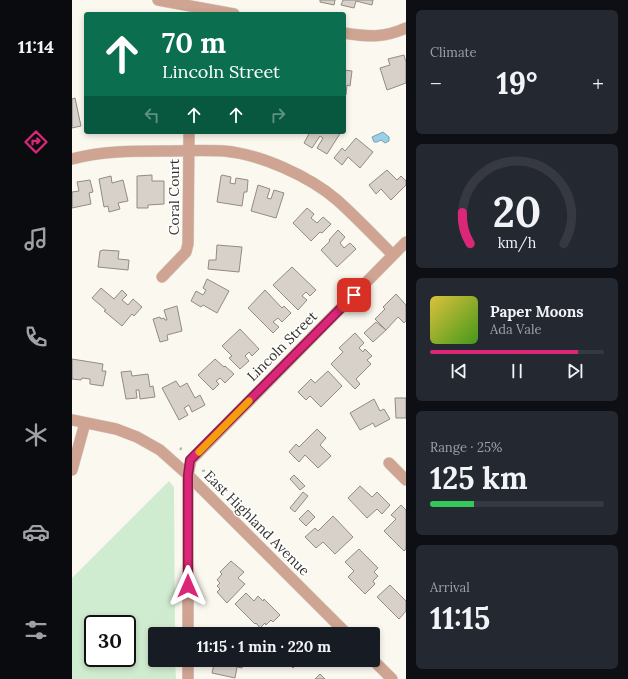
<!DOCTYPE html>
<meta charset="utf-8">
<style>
body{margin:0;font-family:Lora,serif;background:#242831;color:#f1f3f6;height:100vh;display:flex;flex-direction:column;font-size:15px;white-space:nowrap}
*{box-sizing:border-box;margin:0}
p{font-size:13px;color:#9ea1a6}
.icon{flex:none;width:22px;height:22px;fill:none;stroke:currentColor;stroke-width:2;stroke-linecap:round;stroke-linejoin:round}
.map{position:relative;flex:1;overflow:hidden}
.side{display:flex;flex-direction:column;gap:10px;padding:10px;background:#0d0f14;width:222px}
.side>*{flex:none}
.top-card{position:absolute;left:12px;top:12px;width:262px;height:122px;border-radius:4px;box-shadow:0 2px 6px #0003;background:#0b6e4f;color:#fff;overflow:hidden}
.speed{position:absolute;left:12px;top:615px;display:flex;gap:8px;font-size:20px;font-weight:700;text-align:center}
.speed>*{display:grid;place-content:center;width:52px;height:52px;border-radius:50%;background:#171b24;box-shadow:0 2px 6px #0003;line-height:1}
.speed .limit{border:2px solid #111;border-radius:6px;background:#fff;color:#111}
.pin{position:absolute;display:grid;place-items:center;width:34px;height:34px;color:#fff;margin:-17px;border-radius:8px;box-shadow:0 2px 6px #0006}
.me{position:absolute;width:44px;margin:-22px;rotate:0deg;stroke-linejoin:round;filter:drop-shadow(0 0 3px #0008)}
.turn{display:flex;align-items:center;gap:14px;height:84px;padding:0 12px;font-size:18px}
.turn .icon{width:52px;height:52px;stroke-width:2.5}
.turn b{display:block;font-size:28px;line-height:34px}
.lanes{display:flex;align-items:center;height:38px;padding:0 12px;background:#0003;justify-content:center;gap:20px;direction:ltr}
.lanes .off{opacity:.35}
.big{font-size:30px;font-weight:800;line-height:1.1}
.side .tile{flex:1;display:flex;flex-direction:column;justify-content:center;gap:6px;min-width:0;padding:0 14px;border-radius:6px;background:#242831}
.side .dial{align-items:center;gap:0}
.dial svg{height:104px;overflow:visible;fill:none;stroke:#363941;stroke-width:7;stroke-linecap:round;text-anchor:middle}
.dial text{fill:#f1f3f6;stroke:none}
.song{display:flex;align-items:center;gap:12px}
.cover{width:48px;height:48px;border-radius:6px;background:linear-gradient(135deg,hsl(50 70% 55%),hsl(100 70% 35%))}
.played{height:4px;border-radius:2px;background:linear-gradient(90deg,#db2777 85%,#363941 85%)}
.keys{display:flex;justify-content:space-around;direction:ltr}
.heat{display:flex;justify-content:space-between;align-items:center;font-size:22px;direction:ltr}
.charge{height:6px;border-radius:3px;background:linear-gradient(90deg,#34c759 25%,#363941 0)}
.trip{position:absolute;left:76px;top:627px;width:232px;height:40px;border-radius:4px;background:#171b24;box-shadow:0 2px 6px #0003;font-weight:800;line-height:40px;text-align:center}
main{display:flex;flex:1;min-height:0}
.tab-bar{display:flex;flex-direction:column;width:72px;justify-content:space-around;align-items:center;background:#090b0e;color:#9ea1a6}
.tab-bar .icon{width:28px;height:28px}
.tab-bar .active{color:#db2777}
.tab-bar b{font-size:18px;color:#f1f3f6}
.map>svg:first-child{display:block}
</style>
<main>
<nav class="tab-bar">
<b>11:14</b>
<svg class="icon active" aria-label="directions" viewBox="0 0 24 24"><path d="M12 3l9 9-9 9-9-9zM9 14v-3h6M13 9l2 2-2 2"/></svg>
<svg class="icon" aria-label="music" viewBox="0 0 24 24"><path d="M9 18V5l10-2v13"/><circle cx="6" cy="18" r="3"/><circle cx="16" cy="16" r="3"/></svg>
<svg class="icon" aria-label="phone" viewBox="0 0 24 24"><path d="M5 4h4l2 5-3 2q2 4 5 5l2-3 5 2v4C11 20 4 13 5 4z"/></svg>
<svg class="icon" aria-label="climate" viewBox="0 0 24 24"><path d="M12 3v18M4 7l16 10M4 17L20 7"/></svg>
<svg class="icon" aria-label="car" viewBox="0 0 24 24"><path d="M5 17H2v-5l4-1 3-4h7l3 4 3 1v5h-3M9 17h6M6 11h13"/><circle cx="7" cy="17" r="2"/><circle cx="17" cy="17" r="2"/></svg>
<svg class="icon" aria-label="filters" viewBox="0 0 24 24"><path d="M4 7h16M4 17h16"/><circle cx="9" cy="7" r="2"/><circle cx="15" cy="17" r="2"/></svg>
</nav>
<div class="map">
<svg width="334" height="679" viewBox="0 0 334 679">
<rect width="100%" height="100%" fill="#faf8ef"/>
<path fill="#d0ecd0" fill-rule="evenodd" d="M97,481L102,487L103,634H83V660H103L104,679H0V578ZM21,624H55V658H21Z"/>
<path fill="#99cfe9" stroke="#7aa0b1" d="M311,132L317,137V141L313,143L309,140L305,142H302L300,137Z"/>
<path fill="#d7d1c9" stroke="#918b84" d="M248,0H263L262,5L248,2Z
M271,0H301L300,5L284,1L282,8L269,5Z
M332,55L334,62V83L315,90L308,68L318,65L316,59Z
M272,70L280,71L278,86L275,85L274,95H272Z
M3,98L9,126L0,128V99Z
M238,132H269L255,154L245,148L251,138L248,136L240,148L232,143Z
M284,138L301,152L288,168L276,157L270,165L262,158L270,148L273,151Z
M315,170L325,180L329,176L334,181V185L319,200L309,189L304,194L297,185Z
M80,175V181H92V204L76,205V208H65V176Z
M150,175L159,177L158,183L163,184L164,178L176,180L175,192H172L170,206L145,202L149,176Z
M39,176L40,183L51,180L56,201L46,203L48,209L37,212L36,206L32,207L27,179Z
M18,180L21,192L17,193L19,204L0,208V192L7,191L5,182Z
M186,185L198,189L195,198L199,199L202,190L212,193L204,218L179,211Z
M235,208L242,214L239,218L245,223L251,217L259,224L250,233L248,232L239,241L221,223Z
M266,230L273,237L268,243L272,248L278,243L284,249L265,267L249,250L258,241L257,240Z
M145,245L170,247L167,272L136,269L137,260H144Z
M31,250L47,251L46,259L57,260L56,270L26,267L28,251Z
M220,267L244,290L238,296L234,292L230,296L235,300L226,310L201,285Z
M135,279L157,291L145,313L131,305L129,307L119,301L124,291L131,295L134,290L131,288Z
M29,288L42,299L50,290L55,295L50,300L56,305L61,299L70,307L62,316L60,314L50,326L32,311L34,310L20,298Z
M193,290L210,308L212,306L219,313L210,322L206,318L201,322L207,327L201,333L176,308Z
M324,294L334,305V321L332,323L326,317L314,330L303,319L313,309L311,307Z
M105,306L110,331L95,335L96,340L88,342L81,319L88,317L89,319L92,318L93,320H95L92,310Z
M304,322L314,330L301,342L292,333Z
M168,329L187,349L180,356L177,352L173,356L177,361L168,369L157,358L160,356L150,346Z
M283,333L292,343L287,348L291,352L293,349L300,356L295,360L299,364L284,379L288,384L283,389L259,364L271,352L267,348Z
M0,359L31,364L30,371H34L31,386L18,384V379L10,378L9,380L0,379Z
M143,359L152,367L153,366L162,374L153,383L148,378L144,381L147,384L141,390L126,375Z
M59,371L60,376L76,374L78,387L81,386L83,397L68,399L67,390H64L65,398L54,399L49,372Z
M256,371L270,386L249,407L238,396L234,400L226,392L239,379L243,383Z
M104,381L108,387L115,383L123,398L128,395L133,405L120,412L117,405L112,408L116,415L107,420L90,388Z
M323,398H334V418H324Z
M302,399L308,411L312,409L318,419L303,427L301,423L288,430L278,413Z
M245,429L254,438L248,445L259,456L246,468L233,455L227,462L217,452L224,444L227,447Z
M222,475L233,486L228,490L218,479Z
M288,486L300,497L305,492L318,505L310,514L305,509L295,518L276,498Z
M231,492L236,496L223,512L218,508Z
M329,505L334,510V549L332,551L312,531L324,519L319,515Z
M236,510L243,517L234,526L227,519Z
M261,516L281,537L263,554L251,542L244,548L233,537L243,528L246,531Z
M287,549L306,568L302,572L306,576L301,581L303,584L293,594L276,577L282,571L273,562Z
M159,561L172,572L166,578L173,584L155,603L145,592L148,589L145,586L148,583L145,580L150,574L148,572Z
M318,585L334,601V611L327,619L305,597Z
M174,593L182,601L186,596L191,601L192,599L208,615L201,622L199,620L194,625L193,623L188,628L184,623L183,624L163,604Z
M217,628L223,634H211Z
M143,660H167V662L172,663L170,668L165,667L163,678L140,673Z
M216,660H230L221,668L215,661Z
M248,674L253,679H243Z"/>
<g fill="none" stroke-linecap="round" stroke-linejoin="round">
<g stroke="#d6d4cc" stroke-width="12">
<path id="minor" d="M86,0L162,14
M272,33C296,37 312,38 334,28
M0,159C29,151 61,151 91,151C111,151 131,150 152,151C188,154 237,176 265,200C284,217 303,237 321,255
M90,277L114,252L116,244L117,132
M317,463L334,480
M0,470L13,423
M116,634V475L119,460L334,242
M116,660V679"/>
</g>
<g stroke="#d6d4cc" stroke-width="12">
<path id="tertiary" d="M0,420L44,429L65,437L88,450L116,475L275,634
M301,660L320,679"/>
</g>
<path stroke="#b3b2ab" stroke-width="2" stroke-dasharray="3 3" stroke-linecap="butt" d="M108,450L111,445
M130,471L135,470"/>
<use href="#minor" stroke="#cfa492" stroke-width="11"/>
<use href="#tertiary" stroke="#cfa492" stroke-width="11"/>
</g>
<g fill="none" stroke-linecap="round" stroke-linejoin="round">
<g stroke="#8e194d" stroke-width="10">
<path id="route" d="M116,586V475L118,460L282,295"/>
</g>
<use href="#route" stroke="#db2777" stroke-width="7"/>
<path stroke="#f59e0b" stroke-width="7" d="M127,452L177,401"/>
</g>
<g text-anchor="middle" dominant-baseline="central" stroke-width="3" stroke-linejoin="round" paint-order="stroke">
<g font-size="14" fill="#32312e" stroke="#fff">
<text transform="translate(102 197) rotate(-90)">Coral Court</text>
<text transform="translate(210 346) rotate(-45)">Lincoln Street</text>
<text transform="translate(185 523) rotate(45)">East Highland Avenue</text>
</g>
</g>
</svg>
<div class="speed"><div class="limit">30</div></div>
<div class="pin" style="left:282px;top:295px;background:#d93025"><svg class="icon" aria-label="arrive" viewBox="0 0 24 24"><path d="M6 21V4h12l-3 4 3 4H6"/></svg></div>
<svg class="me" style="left:116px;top:586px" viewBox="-20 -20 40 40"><path d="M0-17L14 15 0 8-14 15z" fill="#db2777" stroke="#fff" stroke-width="4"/></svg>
<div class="trip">11:15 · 1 min · 220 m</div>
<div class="top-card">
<div class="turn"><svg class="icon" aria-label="ahead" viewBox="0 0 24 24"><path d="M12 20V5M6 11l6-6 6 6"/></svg><div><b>70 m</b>Lincoln Street</div></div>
<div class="lanes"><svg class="icon off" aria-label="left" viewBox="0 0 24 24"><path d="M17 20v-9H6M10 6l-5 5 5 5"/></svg><svg class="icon" aria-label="ahead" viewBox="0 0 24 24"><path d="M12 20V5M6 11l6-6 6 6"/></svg><svg class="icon" aria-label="ahead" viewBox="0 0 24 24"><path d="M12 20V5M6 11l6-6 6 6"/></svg><svg class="icon off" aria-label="right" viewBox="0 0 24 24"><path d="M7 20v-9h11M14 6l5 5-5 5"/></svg></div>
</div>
</div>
<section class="side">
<div class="tile"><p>Climate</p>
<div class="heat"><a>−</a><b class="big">19°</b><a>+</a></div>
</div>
<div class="tile dial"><svg viewBox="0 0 100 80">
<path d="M14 69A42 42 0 1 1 86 69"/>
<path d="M14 69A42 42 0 0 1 8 45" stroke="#db2777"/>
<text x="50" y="56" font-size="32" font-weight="700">20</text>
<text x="50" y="72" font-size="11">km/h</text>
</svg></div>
<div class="tile">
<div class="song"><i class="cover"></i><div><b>Paper Moons</b><p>Ada Vale</p></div></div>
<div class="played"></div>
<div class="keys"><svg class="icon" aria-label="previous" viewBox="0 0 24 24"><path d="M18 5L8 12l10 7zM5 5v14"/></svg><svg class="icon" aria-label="pause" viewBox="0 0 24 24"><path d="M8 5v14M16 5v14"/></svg><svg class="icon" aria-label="next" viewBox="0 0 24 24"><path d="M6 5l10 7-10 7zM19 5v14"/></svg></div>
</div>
<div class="tile"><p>Range · 25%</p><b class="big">125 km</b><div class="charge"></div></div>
<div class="tile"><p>Arrival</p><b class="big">11:15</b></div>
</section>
</main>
